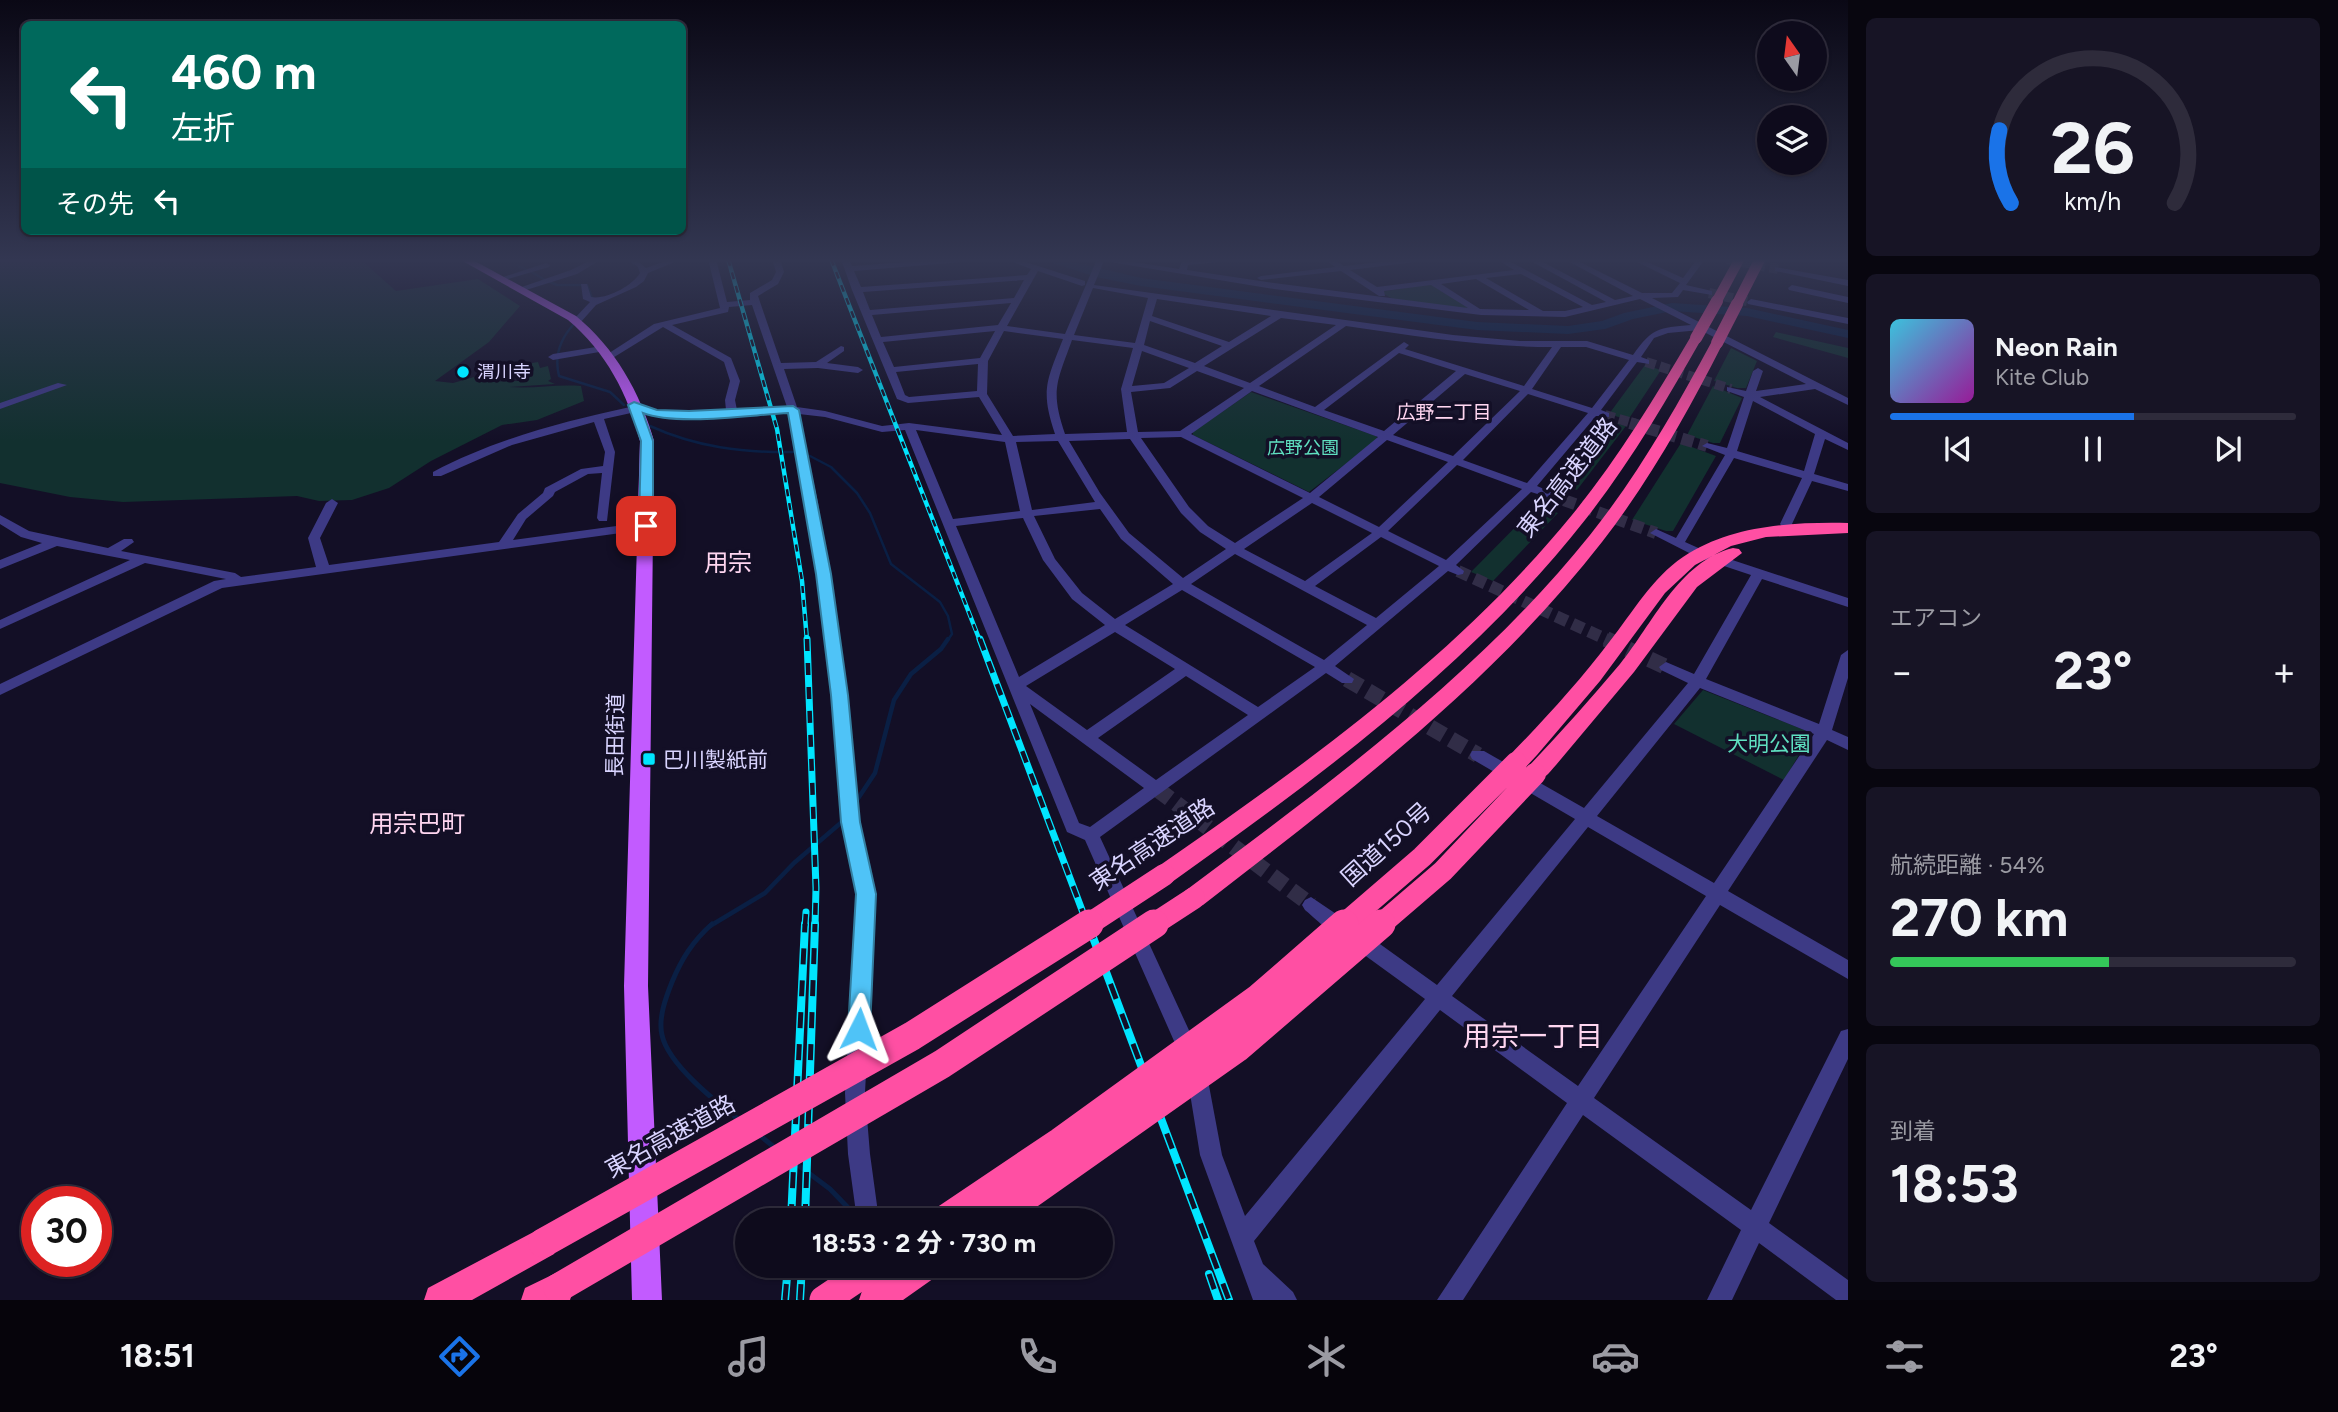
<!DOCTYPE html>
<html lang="ja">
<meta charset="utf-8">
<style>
body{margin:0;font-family:Figtree,"Noto Sans JP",sans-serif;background:#171425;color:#f1f3f6;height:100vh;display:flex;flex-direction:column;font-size:26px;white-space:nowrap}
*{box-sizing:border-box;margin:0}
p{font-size:23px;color:#9b9ba3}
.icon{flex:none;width:38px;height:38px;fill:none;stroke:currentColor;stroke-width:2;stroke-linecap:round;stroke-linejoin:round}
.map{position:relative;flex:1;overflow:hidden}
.side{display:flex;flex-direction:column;gap:18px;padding:18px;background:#08060f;width:490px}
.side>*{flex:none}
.banner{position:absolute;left:21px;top:21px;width:665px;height:214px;border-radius:10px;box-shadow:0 2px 5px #0004,0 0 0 2px #2e2b3b;background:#00695c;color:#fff;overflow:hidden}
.needle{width:46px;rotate:346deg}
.buttons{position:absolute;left:1757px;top:21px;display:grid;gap:14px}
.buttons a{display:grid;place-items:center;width:70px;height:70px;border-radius:50%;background:#0e0b1c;box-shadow:0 2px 5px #0004,0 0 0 2px #2e2b3b;font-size:35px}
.speed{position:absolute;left:21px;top:1186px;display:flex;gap:14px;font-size:35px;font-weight:700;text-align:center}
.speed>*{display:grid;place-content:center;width:91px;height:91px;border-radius:50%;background:#0e0b1c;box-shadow:0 2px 5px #0004,0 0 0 2px #2e2b3b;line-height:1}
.speed .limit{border:10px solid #d22;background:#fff;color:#111}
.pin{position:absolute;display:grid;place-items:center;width:60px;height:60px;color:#fff;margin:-30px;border-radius:14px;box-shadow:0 4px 10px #0006}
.me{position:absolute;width:77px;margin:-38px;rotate:3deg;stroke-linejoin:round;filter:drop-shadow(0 0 5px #0008)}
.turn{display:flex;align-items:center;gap:24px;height:147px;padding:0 35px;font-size:32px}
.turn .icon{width:91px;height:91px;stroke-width:2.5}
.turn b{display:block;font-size:49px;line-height:60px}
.then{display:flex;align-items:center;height:66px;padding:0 35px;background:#0003;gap:14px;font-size:26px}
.big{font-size:52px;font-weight:700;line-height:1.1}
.side .widget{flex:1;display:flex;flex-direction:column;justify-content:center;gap:10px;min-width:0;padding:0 24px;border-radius:10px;background:#171425}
.side .dial{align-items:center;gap:0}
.dial svg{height:182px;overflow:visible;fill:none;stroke:#2e2b3b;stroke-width:7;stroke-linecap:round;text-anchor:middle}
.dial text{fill:#f1f3f6;stroke:none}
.song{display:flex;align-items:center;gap:21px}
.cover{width:84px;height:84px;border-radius:10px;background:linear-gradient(135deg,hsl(190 70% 55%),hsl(300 70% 35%))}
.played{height:7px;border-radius:4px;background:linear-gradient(90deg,#1a73e8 60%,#2e2b3b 60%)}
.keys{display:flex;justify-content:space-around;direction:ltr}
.heat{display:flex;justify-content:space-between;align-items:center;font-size:38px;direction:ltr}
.charge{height:10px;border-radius:5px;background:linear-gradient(90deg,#34c759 54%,#2e2b3b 0)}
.trip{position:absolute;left:735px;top:1208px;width:378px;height:70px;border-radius:35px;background:#0e0b1c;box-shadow:0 2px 5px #0004,0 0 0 2px #2e2b3b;font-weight:700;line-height:70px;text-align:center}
.tabs{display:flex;height:112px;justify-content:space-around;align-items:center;background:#06040b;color:#9b9ba3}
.tabs .icon{width:49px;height:49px}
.tabs .on{color:#1a73e8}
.tabs b{font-size:32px;color:#f1f3f6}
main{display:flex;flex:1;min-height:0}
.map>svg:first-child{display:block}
</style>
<main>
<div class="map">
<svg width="1848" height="1300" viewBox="0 0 1848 1300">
<rect width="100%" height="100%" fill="#130f26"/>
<path fill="#12302f" d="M0,259H360L396,291L478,279L520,306L489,342L435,381L453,383L474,377L476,382L518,381L515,366L538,362L540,368L548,366L551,379L548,381L555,384L509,387C534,389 556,384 581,386L584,401L537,420L502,425L431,461L389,488L352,500L319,501L297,496L123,502L70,497L0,483Z
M1430,284L1470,309L1396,301L1381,292Z
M1776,332L1848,348V358L1773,337Z
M1731,348L1757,361L1746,388H1737L1714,381Z
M1645,365L1661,370L1628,420L1609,414Z
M1713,386L1742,398L1720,443H1713L1687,435Z
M1251,392L1376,436L1378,439L1309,492L1193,435V432Z
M1607,421L1626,426L1577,490L1558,484Z
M1681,443L1716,456L1673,531H1666L1632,520Z
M1537,505L1558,513L1493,581L1471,572Z
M1703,690L1812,733L1784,780L1674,724Z"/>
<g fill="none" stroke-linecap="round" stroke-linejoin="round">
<path stroke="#0a1f44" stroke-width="2.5" d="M517,265L527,270
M530,271L545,280
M550,282L557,285H587L592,298
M574,324C560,339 554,356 559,376L610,392L624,405
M650,426C696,447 743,453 794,452
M810,456L831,467L857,493L870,513L891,564L940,602L948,616L952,634L947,641"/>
<path stroke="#0a1f44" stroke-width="4.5" d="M855,803L875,773L894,700L911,674L941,649L948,639
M710,926L765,893L794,863L843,821"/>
<path stroke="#0a1f44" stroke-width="5" d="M712,924C693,941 682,958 672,982C666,997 658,1018 662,1035C668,1064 715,1101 738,1119
M758,1134L774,1147
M794,1162L830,1189L859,1219"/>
<path fill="#0a1f44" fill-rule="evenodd" d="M1041,259H1061L1141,278L1477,322L1568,326L1602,321L1624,313L1672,303L1747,308L1848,330V338L1747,316L1672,311L1633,319L1605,329L1568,334L1477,330L1141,286L1096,277Z"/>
<path stroke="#312d47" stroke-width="10" stroke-dasharray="10 4.5" stroke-linecap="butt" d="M1727,259L1778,269
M1709,293L1751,302
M1646,362L1731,389
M1605,415L1636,424"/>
<path stroke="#312d47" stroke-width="12" stroke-dasharray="12 6" stroke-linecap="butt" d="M1630,423L1707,446
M1547,494L1656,533
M1458,571L1610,641"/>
<path stroke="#312d47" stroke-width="16" stroke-dasharray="16 8" stroke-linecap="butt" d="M1606,639L1666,667
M1347,679L1478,755
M1157,789L1311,905"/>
<path fill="#3d3a85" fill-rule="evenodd" d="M593,259H602L577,274L523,291L516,289L571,270Z
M626,259H635L646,268L671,259H682L648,273L644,281L636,287L596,305L580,323H574V319L590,302L583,299L581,284H587L591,297C606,300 632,286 640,273L638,267Z
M708,259H716L727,302L750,300V293L772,280L776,272L772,259H780L784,272L778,284L758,296L781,363L816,362L841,346L844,347V351L827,363L858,367L863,370L858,373L818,368L784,369L797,407L825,411L882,426L909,423L1002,435L979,397L908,403L897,399L852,290L841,259H849L852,266L947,259H978L974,261L854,271L861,287L1027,275L1031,269L1005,259H1016L1085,281V285L1082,286L1038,271L1007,326L1065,334L1097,259H1115L1179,269L1182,261H1185L1232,259L1228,261L1188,265L1187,270L1274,283L1468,308L1431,285L1384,291L1385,296H1379L1341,271L1261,280L1257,278L1261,276L1335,267L1324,259H1333L1344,266L1405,259H1427L1423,261L1350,270L1377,287L1514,270L1496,259H1505L1592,305L1606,302L1527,259H1537L1615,300L1633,296L1564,259H1574L1642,293H1672L1680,283L1631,259H1641L1683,278L1697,259H1705L1686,285L1712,291V295L1683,290L1678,297L1652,298L1848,398V405L1815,389L1760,397L1848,443V450L1825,439L1814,474L1848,484V491L1812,481L1792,524L1796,529L1790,533L1786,532L1780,524L1802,478L1734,458L1685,542L1705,551L1848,598V607L1762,579L1706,679L1819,724L1841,655L1848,650V678L1832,730L1848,737V750L1827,740L1728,891L1848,960V979L1720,905L1594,1098L1751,1210L1841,1031L1848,1029V1059L1769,1223L1848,1280V1300H1836L1759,1243L1732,1300H1707L1741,1230L1583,1115L1463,1300H1437L1567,1103L1440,1010L1254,1241L1263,1264L1293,1292L1297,1300H1253L1200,1155L1187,1075L1190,1068L1197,1065L1204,1068L1207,1075L1222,1155L1245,1216L1425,999L1352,946L1350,940L1352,934L1359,932L1366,934L1437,985L1575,819L1472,759L1470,755L1472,751H1484L1584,808L1688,683L1661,670L1659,667L1666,662L1694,674L1751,575L1697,557L1650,533L1656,529L1676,538L1725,455L1702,446L1707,443L1727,448L1744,397L1727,391V387L1746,391L1753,371L1758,368L1763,371L1756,391L1806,384L1700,330L1668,333L1654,338L1641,357L1649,360V364L1637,362L1601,410L1609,413V417L1596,416L1537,486L1551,492V496L1547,497L1531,492L1456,565L1464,571L1463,574L1458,575L1448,571L1335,666L1354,679L1352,683H1342L1326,673L1100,837L1199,1052L1196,1059L1189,1062L1182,1059L1085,840L1067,832L1065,827L905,430L882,432L825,417L799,414L818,503L847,695L858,822L875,894L865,1093L870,1154L879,1220H857L848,1154L845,1093L857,894L842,822L833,695L806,503L788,413L689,418L655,416L640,411L604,419L615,452L607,521H599L597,518L602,473L588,474L555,492L553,496L526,519L513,540L646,522L652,526L650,529L222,588L0,695V684L214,581L226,579L145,563L0,629V620L130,560L57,546L0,569V560L42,543L21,537L0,524V515L29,531L108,548L124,539H132L134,542L121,551L235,573L241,577L316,567L308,538L326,503L332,499L338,503L320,538L329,565L499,542L518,514L543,493L545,488L581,469L603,466L605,452L594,422L512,445L441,476H433V472C495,439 562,422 630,407V403L634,402L656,410L689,412L726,410L725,400L730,381L724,362L663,327L611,359L603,357L654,324L720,308ZM1104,261L1274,289L1481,315L1565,317L1640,299L1691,325C1658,328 1653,327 1633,355L1587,341H1520L1453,335L1094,285ZM1521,274L1583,307L1565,311H1543L1486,278ZM1476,279L1529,310L1480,309L1441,284ZM1024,280L1014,298L870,310L863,292ZM1093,288L1148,298L1135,343L1074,335ZM1157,299L1271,316L1229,342L1152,316ZM1011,303L998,325L881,337L872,315ZM752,305L787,407L737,410L735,400L740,381L731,358L672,325L728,312L729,307ZM1281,318L1336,325L1250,383L1204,366ZM1150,321L1222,346L1195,363L1144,345ZM1346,326C1414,336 1483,347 1552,347L1524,386L1405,349L1409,345L1404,342L1315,407L1259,386ZM995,331L980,358L894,367L883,342ZM1004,331L1063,339C1047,380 1040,390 1055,434L1013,436L987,394L988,361ZM1072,340L1133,348L1121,389L1127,432L1065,434C1050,390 1057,382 1072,340ZM1561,347H1586L1629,360L1592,408L1532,389ZM1142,351L1189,368L1164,383L1132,386ZM1399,353L1456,371L1384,431L1324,410ZM978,364L977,391L909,397L905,395L896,372ZM1197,371L1244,388L1180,431L1138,432L1131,392L1170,388ZM1465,374L1520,391L1453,456L1393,435ZM1252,391L1378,437L1310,493L1191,434ZM1528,394L1588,413L1527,483L1463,460ZM1753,401L1815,434L1804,471L1737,451ZM916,430L1005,442L1020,511L953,519ZM1181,437L1303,498L1235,543L1208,526L1189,507L1141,438ZM1130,439L1181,513L1200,532L1226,549L1183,578L1129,533L1100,493L1069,441ZM1387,440L1448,462L1379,527L1319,497ZM1058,441L1095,502L1032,510L1016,442ZM1457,465L1522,489L1446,560L1388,531ZM1312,503L1372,533L1305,581L1244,549ZM1100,509L1121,539L1173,584L1115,619L1082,593L1055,559L1034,516ZM1023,518L1043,560L1072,599L1105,625L1019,677L956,526ZM1381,537L1439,566L1376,618L1315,586ZM1235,554L1367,625L1324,660L1191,584ZM1182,590L1315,667L1258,707L1125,625ZM1115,632L1175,669L1087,730L1026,686ZM1186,676L1248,715L1156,780L1098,738ZM1700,688L1814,734L1714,883L1597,816ZM1030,704L1144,788L1090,827L1079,823ZM1588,827L1706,896L1578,1086L1452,996Z
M546,263L550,265L549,267L501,281L497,279Z
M1775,267L1848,280V286L1775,271Z
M1792,285L1848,297V303L1789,290L1788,288Z
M1751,299L1848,318V324L1748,304L1747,302Z
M602,346L605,347V351L553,360L548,357L553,354Z
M58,383L67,385L0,409V403Z
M1311,897L1348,922L1351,928L1348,934C1334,939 1316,919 1305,910L1302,905L1305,900Z"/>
<path fill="#c25bff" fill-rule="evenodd" d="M459,259H471L576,316C615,348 640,392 654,441L648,986L662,1300H632L624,986L640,441C628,394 606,352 568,320Z"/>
<path fill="#ff4fa3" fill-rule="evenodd" d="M1734,259H1745L1721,304H1713L1711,301Z
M1754,259H1766L1743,304L1733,307L1731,304Z
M1696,334L1702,338C1666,401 1630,463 1585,520C1471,665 1321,776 1172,882L1164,885L1156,882L1152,875L1156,868C1305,765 1456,657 1572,515C1617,460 1654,399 1690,338Z
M1717,339L1723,343C1688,412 1650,480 1602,542C1491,685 1345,795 1203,905L1194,908L1185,905L1182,898L1185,891C1329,783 1477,676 1590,535C1637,476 1675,410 1711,343Z
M1848,523V533L1766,537L1731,546L1695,565L1665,593L1600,681L1537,755L1524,769L1516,771L1508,769L1505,763L1508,757C1544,720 1579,682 1610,641C1633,612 1652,578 1683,557C1731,525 1792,522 1848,523Z
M1733,548L1739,549L1742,553L1697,587L1634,672L1556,765C1547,775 1542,784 1527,780L1524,774L1527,768C1559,734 1590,700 1620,664C1652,625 1679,561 1733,548Z
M543,1227L554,1232L559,1243L554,1254L472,1300H424L428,1288Z
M897,1265H942L937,1276L903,1300H859L863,1288Z
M558,1272L570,1276L574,1288L570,1300H521L525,1288Z"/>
<g stroke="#00e5ff" stroke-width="4.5">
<path id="rail-far2" d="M728,259L777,429L802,581L807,641
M831,259L980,641"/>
</g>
<g stroke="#00e5ff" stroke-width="7">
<path id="rail-far1" d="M807,639L816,888L815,926
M980,639L1088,926
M805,926L806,912"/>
</g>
<g stroke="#00e5ff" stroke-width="8">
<path id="rail" d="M1088,924L1229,1300
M791,1220L805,924
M805,1220L815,924
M1209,1274L1218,1300
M785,1300L788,1265
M800,1300L802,1265"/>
</g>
<use href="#rail-far2" stroke="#130f26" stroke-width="2.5" stroke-dasharray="7" stroke-linecap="butt"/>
<use href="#rail-far1" stroke="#130f26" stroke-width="4.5" stroke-dasharray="12" stroke-linecap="butt"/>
<use href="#rail" stroke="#130f26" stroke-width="5" stroke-dasharray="16" stroke-linecap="butt"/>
<path stroke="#ff4fa3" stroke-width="12" d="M1696,338L1717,301
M1717,343L1737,304"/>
<path stroke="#ff4fa3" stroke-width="22" d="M1086,926L1164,875
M1151,926L1194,898
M1342,926L1422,857L1516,763
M1379,926L1443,871L1535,774"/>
<path stroke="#ff4fa3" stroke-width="29" d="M944,1220L1060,1142L1259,998L1344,924
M993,1220L1237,1048L1381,924
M543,1243L912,1036L1089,924
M558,1288L942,1064L1154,924
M824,1300L876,1265"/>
</g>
<linearGradient id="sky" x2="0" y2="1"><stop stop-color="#0a0815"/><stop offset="0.59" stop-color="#333752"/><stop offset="1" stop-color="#333752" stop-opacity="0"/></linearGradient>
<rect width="1848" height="441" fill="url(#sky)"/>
<path fill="#4fc3f7" stroke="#337fa1" stroke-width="2" d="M634,402L657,410L689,411L793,406L799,410L831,574L848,695L860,822L876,894L870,1029L867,1037L859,1040L851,1037L848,1029L856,894L841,822L831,695L816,574L788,413C749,415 677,426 643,413L653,441V526L646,531L639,526L641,441L628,405Z"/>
<g fill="#00e5ff" stroke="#130f26" stroke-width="2.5">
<circle cx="463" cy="372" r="7"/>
<rect x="642" y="752" width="14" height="14" rx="3.5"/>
</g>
<g text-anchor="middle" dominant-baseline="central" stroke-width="7" stroke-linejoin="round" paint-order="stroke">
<g font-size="18" fill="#d9d4ff" stroke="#130f26" text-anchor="start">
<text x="477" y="372">渭川寺</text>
</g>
<g font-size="18" fill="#5fe0c0" stroke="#130f26">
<text x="1303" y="448">広野公園</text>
</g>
<g font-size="19" fill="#ffd6f0" stroke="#130f26">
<text x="1444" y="412">広野二丁目</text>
</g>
<g font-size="21" fill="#d9d4ff" stroke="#130f26">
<text transform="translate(615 735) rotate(-89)">長田街道</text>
</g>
<g font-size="21" fill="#5fe0c0" stroke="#130f26">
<text x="1769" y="743">大明公園</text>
</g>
<g font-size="21" fill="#d9d4ff" stroke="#130f26" text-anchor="start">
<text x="663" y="759">巴川製紙前</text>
</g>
<g font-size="24" fill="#d9d4ff" stroke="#130f26">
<text transform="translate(1567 477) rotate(-52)">東名高速道路</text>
<text transform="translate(1152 844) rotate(-34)">東名高速道路</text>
<text transform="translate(1386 844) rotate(-42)">国道150号</text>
<text transform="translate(670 1136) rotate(-29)">東名高速道路</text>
</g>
<g font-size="24" fill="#ffd6f0" stroke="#130f26">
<text x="728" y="562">用宗</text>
<text x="417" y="823">用宗巴町</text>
</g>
<g font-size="28" fill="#ffd6f0" stroke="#130f26">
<text x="1533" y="1036">用宗一丁目</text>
</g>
</g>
</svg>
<div class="buttons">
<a><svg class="needle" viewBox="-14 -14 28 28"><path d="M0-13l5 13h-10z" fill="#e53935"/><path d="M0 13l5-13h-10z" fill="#9b9ba3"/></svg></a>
<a><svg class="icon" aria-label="layers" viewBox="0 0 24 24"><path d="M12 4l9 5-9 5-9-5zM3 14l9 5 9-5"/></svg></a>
</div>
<div class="speed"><div class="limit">30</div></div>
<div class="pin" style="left:646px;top:526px;background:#d93025"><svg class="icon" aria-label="arrive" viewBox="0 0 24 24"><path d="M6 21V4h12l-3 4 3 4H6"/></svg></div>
<svg class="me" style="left:859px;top:1029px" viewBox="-20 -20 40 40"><path d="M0-17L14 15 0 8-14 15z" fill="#4fc3f7" stroke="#fff" stroke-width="4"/></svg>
<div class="trip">18:53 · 2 分 · 730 m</div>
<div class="banner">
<div class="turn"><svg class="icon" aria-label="left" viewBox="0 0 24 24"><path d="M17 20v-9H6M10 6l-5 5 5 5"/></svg><div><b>460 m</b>左折</div></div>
<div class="then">その先<svg class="icon" aria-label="left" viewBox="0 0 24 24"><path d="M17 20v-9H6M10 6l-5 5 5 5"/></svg></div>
</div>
</div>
<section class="side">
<div class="widget dial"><svg viewBox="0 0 100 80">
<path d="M14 69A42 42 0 1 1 86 69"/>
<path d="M14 69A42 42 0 0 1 9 37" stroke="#1a73e8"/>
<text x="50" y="56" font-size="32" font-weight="700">26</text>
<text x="50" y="72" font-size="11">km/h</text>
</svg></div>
<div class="widget">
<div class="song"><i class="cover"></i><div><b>Neon Rain</b><p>Kite Club</p></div></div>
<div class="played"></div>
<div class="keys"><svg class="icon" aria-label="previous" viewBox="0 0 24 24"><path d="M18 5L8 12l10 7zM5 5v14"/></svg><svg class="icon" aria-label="pause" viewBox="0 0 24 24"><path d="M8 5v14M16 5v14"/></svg><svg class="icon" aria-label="next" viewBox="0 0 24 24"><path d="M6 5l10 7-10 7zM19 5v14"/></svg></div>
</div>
<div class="widget"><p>エアコン</p>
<div class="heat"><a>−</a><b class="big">23°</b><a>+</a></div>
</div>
<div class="widget"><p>航続距離 · 54%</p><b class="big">270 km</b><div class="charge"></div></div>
<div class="widget"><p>到着</p><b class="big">18:53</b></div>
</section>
</main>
<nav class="tabs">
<b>18:51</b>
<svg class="icon on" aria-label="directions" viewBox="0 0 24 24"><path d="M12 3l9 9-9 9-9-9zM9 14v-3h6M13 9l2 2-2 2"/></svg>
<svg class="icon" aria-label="music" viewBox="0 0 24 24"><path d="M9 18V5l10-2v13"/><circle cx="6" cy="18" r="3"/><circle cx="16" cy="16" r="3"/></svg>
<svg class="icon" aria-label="phone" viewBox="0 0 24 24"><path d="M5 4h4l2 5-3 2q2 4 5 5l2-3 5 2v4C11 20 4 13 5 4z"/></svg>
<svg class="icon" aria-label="climate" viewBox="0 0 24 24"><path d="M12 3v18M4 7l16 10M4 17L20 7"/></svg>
<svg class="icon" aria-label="car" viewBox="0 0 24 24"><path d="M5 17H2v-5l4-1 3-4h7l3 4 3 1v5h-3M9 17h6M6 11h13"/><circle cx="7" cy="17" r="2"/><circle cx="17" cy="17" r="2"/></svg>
<svg class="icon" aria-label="filters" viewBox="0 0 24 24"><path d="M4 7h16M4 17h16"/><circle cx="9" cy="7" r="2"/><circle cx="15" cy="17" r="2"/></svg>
<b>23°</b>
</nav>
